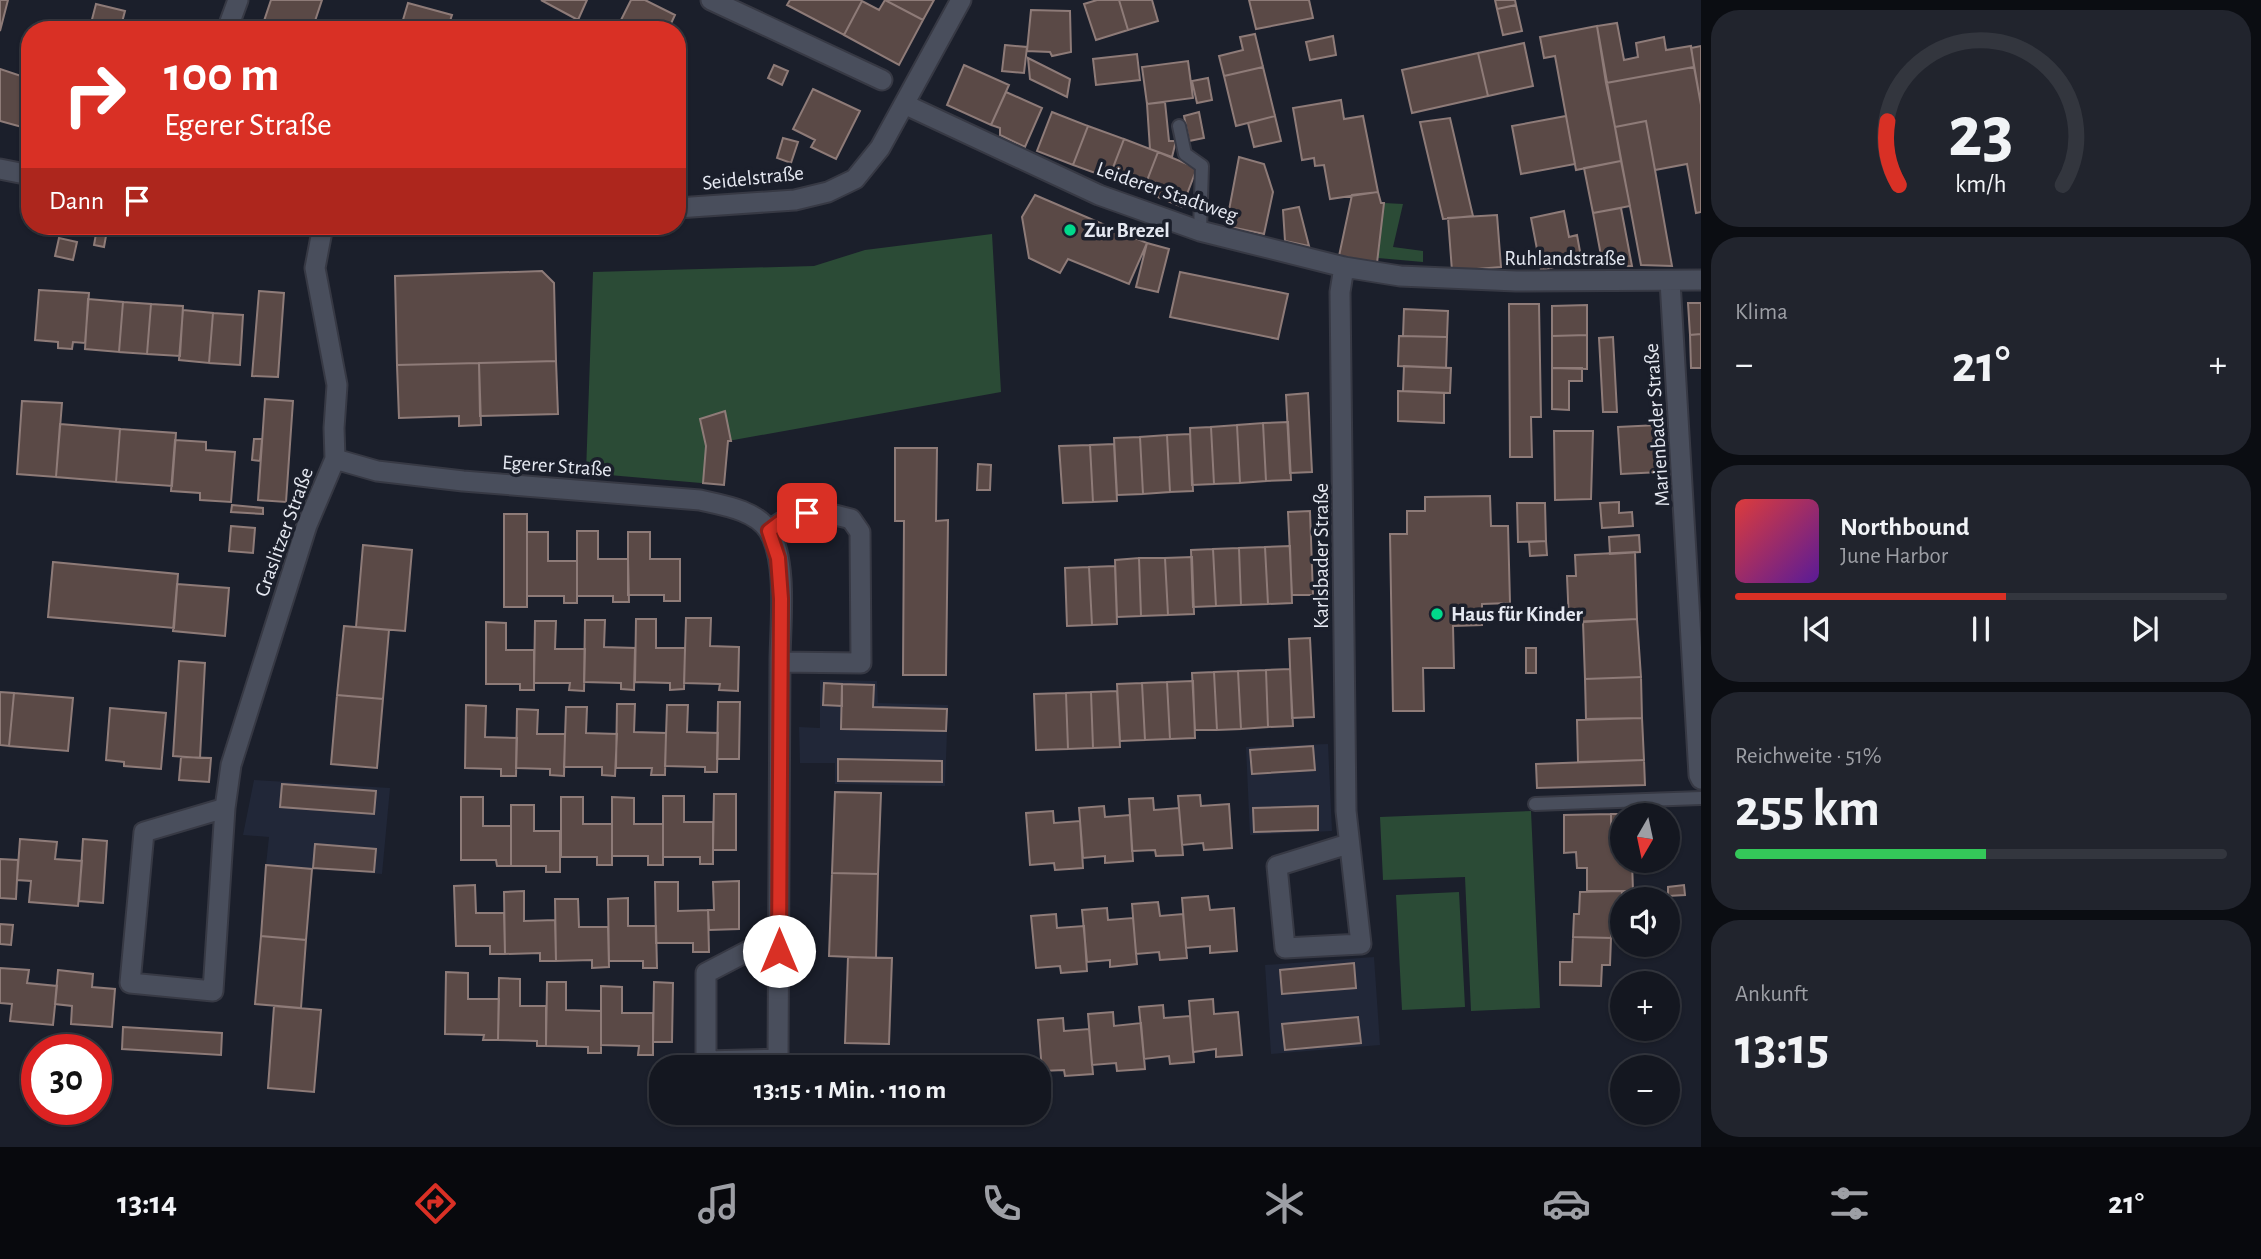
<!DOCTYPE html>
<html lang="de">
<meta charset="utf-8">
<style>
body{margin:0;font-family:"Alegreya Sans",sans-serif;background:#21242d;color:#f1f3f6;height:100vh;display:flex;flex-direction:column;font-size:26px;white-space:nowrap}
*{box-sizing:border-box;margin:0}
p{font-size:23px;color:#9d9fa5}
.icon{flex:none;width:38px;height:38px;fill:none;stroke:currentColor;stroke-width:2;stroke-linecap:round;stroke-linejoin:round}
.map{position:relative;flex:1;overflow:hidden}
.panel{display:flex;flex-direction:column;gap:10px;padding:10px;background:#0b0d12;width:560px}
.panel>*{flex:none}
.hud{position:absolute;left:21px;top:21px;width:665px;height:214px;border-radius:28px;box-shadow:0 2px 5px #0004,0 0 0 2px #33363e;background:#d93025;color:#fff;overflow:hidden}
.needle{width:46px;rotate:189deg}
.fabs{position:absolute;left:1610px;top:803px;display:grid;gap:14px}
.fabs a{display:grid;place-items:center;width:70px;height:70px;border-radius:50%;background:#141720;box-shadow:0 2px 5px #0004,0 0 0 2px #33363e;font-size:35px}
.speed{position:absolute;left:21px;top:1034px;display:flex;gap:14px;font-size:35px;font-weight:700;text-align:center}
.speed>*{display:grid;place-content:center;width:91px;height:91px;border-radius:50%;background:#141720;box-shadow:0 2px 5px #0004,0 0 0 2px #33363e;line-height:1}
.speed .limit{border:10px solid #d22;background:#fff;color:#111}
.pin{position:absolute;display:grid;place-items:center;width:60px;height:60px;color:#fff;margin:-30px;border-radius:14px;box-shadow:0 4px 10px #0006}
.me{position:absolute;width:77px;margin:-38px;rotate:0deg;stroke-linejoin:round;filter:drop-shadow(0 0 5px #0008)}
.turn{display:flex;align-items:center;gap:24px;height:147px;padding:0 28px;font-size:32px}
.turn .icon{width:91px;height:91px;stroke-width:2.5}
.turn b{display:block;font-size:49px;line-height:60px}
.then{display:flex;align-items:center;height:66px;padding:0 28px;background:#0003;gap:14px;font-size:26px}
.big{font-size:52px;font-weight:600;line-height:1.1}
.panel .tile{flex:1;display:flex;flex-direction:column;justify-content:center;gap:10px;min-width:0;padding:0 24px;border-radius:28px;background:#21242d}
.panel .dial{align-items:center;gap:0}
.dial svg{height:182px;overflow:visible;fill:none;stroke:#33363e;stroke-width:7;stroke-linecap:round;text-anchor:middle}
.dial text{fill:#f1f3f6;stroke:none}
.song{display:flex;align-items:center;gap:21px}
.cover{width:84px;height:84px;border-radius:10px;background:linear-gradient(135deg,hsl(0 70% 55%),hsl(270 70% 35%))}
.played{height:7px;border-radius:4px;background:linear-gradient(90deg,#d93025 55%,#33363e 55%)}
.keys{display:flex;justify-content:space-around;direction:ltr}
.heat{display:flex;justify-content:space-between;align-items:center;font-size:38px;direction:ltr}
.charge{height:10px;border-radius:5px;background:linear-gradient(90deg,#34c759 51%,#33363e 0)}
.trip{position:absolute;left:649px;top:1055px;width:402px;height:70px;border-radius:28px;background:#141720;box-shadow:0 2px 5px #0004,0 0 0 2px #33363e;font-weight:600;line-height:70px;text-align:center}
.tab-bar{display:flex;height:112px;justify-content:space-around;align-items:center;background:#08090d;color:#9d9fa5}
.tab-bar .icon{width:49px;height:49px}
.tab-bar .selected{color:#d93025}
.tab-bar b{font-size:32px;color:#f1f3f6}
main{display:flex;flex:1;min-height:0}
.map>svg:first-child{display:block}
</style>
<main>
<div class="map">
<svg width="1701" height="1147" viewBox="0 0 1701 1147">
<rect width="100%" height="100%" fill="#1b1f2b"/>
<path fill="#212738" d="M820,680L877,681L878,703L948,705L945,786L835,784V763H800L799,727L820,728Z
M1328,744L1332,831L1250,835L1246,747Z
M254,780L390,788L382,874L266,865L269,837L243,835Z
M1374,957L1380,1045L1271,1054L1265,965Z"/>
<path fill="#2b4b36" d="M1384,203L1403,204L1393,247L1423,251V262L1378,258Z
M992,234L1001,392L728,441L724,485L586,473L593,272L814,266L865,250Z
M1531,811L1540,1008L1471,1011L1465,877L1383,880L1380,817Z
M1459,892L1465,1007L1402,1010L1396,895Z"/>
<path fill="#5a4946" stroke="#8e7b78" stroke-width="2" d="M0,0H8L0,31Z
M271,0H322L312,30H290L264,21Z
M541,0H587L578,20Z
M631,0H645L675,15L668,30H616Z
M790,0H861L862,1L844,35L787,5Z
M885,0L923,20L899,65L844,35L862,1L879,10Z
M885,0H934L923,20Z
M1097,0H1119L1128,30L1096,40L1084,4Z
M1119,0H1152L1158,21L1128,30Z
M1249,0H1309L1313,18L1256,29Z
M1495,0H1515L1516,5L1497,9Z
M408,3L452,15L447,30H400Z
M96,4L125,11L120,30L90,27Z
M1516,5L1522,31L1503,35L1497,9Z
M1031,10L1070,11L1071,52L1052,56L1050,52L1027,51Z
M1617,23L1624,60L1638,57L1636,43L1664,37L1666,50L1691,46L1694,67L1606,83L1597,26Z
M1597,26L1621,161L1576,170L1555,56L1544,58L1540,37Z
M1255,34L1263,67L1224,76L1219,56L1243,50L1240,37Z
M1333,36L1336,55L1310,60L1306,42Z
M1524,43L1533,86L1488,96L1478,53Z
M1005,45L1027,47L1024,73L1002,71Z
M1701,46V105L1691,48Z
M1478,53L1488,96L1412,113L1402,70Z
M1137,54L1140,80L1096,85L1093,59Z
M1028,58L1070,79L1067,97L1030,79Z
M1188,61L1193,98L1147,104L1142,67Z
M774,65L788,71L782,85L768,78Z
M964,65L1009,85L991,125L947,105Z
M1263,67L1275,116L1236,126L1224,76Z
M1694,67L1701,105V212L1696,213L1687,164L1655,170L1646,121L1615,127L1606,83Z
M0,69L30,79V102L22,127L0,121Z
M1208,78L1212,100L1197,103L1192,81Z
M813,89L860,111L836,159L811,147L815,140L793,129Z
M1006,92L1042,108L1025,147L1000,135V128L991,125Z
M1341,100L1344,119L1363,116L1378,192L1330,199L1324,165L1315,166L1314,158L1302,160L1293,108Z
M1165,102L1169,141H1176L1172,157L1150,149L1147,104Z
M1052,112L1088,126L1073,165L1037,151Z
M1199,112L1204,138L1189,141L1184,116Z
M1275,116L1281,141L1254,147L1248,123Z
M1566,116L1575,164L1521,174L1512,126Z
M1450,118L1473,216L1443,219L1420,122Z
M1646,121L1655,170L1672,266L1641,265L1615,127Z
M1088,126L1124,139L1109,178L1073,165Z
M783,138L798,142L791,163L777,158Z
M1124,139L1158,152L1143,191L1109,178Z
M1158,152L1197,168L1182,207L1143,191Z
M1239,157L1264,164L1273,192L1264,234L1226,226Z
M1621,161L1630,206L1593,213L1584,168Z
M1378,192L1381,203H1384L1377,263L1339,256L1352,195Z
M1035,195L1147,243L1129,284L1068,259L1060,273L1029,258L1022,217Z
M1299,207L1309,246L1285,241L1283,210Z
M1621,208L1632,266H1603L1593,213Z
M1564,211L1569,237L1577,235L1581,257L1573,258V263L1541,270L1531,218Z
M1497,215L1501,267L1452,271L1448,218Z
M96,234L106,236L104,247L94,245Z
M59,238L77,242L73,260L55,256Z
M1147,243L1169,249L1158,292L1136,287Z
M542,271L554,283L556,361L397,365L395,276Z
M1180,272L1288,294L1278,339L1170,317Z
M39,290L89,293L85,343L73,342L72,349L58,348V342L35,340Z
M259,291L284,293L278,377L252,376Z
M88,299L123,302L119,352L85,349Z
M123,302L151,304L147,354L119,352Z
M1688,303H1701V334L1690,335Z
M151,304L183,306L180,356L147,354Z
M1509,304H1539L1541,417H1531L1532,457H1510Z
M1587,305V335L1552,336V306Z
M1404,309L1448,311L1447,337L1403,336Z
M183,310L213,313L209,363L179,360Z
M213,313L243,315L240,365L209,363Z
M1701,334V368H1691L1690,335Z
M1587,335V369L1552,368V336Z
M1399,336L1447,337L1446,368L1398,366Z
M1613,337L1617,412H1603L1599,338Z
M556,361L558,414L480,416L479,363Z
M479,363L481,425L459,426V416L399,418L397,365Z
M1404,366L1451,368L1450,393L1403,391Z
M1552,368H1582V381H1569V410L1552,409Z
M1398,391L1444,393V423L1398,421Z
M1308,393L1312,472L1290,473L1286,395Z
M265,399L293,401L286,502L258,500Z
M22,401L62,403L56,477L17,474Z
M725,411L731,441H728L724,485L703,483L706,446L700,419Z
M1288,422L1291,480L1266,481L1263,423Z
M1263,423L1266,481L1240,483L1237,425Z
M60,424L120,429L116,482L56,477Z
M1237,425L1240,483L1214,484L1211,427Z
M1658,425L1661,472L1621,474L1618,427Z
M1211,427L1214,484L1192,485L1190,428Z
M120,429L176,433L172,486L116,482Z
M1554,431H1593L1591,499L1555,500Z
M1190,434L1193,491L1170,492L1167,435Z
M1167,435L1170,492L1143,494L1140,437Z
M1140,437L1143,494L1117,495L1114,438Z
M254,439H262L260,461L252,460Z
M175,440L206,442V450L235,452L231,502L200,500V493L171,491Z
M1114,444L1117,501L1093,502L1090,445Z
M1090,445L1093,502L1063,503L1059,446Z
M895,448H937L936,521L948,520L946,675H903L904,521H895Z
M978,464L991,465L990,490H977Z
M1490,496L1491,526H1508L1510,603L1482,604V625L1453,626L1454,668H1423L1424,711H1393L1390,534H1407V511H1425V497Z
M1619,502V513L1632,512L1633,526L1602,528L1600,503Z
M1517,503H1545L1546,541L1518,542Z
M232,505L263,508V514L231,512Z
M1310,511L1313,595H1292L1288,512Z
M504,514H527V607H504Z
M231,526L255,528L253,553L229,551Z
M577,531H598V559H628L629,602H613V596H577Z
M527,532H548V561H577V603H564V596H527Z
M628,532H650V559H680V601H664V595H628Z
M1639,535L1640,552L1610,554L1609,537Z
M1546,541L1547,555L1530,556L1529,542Z
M363,545L412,550L405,631L356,627Z
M1290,546L1292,603L1268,604L1265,547Z
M1265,547L1268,604L1241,605L1239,548Z
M1239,548L1241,605L1216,606L1213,549Z
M1213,549L1216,606L1193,607L1191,550Z
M1635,552L1637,619L1569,622L1567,576H1576L1575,555Z
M1192,557L1194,614L1168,615L1165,558Z
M1139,558H1165L1168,615L1141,616Z
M1139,558L1141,616L1117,617L1115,560Z
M53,562L178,574L174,628L48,617Z
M1115,566L1117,624L1092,625L1089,567Z
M1089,567L1092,625L1067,626L1065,568Z
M177,584L229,588L225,636L173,631Z
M686,618H711L710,646L739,647L738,691L719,690L720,684L684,683Z
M636,619H656V648H685L684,689L670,690V683L635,682Z
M1637,619L1641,677L1585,679L1583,622Z
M585,620H605L604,647L635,648L634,690L621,689V683L584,682Z
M535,621H556L555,649H585L584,691L569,690L570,683H534Z
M486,622L506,623V650H534V690H520V684H486Z
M344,626L389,630L383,699L337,695Z
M1310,638L1314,717L1292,718L1289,639Z
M1526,648H1536V673H1526Z
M179,661L205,663L200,758L173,756Z
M1290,669L1293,726L1268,727L1266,670Z
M1266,670L1268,727L1241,729L1238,671Z
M1238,671L1241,729L1217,730L1214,672Z
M1214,672L1217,730H1195L1192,673Z
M1641,677L1642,718L1586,719L1585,679Z
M1193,681L1195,738L1170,739L1167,682Z
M1167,682L1170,739L1145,740L1142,683Z
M824,683L842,684V706L823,705Z
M1142,683L1145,740L1120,741L1117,684Z
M842,684L874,685L873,707L947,709L946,731L841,729Z
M1117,691L1120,747L1093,748L1091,692Z
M0,692L14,693L9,746L0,745Z
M1091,692L1093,748L1068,749L1066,693Z
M14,693L73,698L68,751L9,746Z
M1066,693L1068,749L1036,750L1034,694Z
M337,695L383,699L377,768L331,764Z
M718,702H740L739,759H717Z
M617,704H635L634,732L666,733L665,775H651L652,768H616Z
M466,705L486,706L485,737L517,738L516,776H501V769L465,768Z
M667,705H688L687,732L718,733L717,772H705V767L665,766Z
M566,707H587L586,733L617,734L615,776L602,775V767H564Z
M110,708L166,713L161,769L124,766V762L106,760Z
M517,709L538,710L537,734H565L564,776L550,775V769L516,768Z
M1642,718L1644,760L1578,762L1577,720Z
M1313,746L1315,770L1252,774L1250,750Z
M181,757L211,758L209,782L179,780Z
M838,759L942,761V782L838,781Z
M1644,760L1645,785L1537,788L1536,764Z
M282,784L376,791L374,814L280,807Z
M835,792L881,793L878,874L832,873Z
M714,794H736V850H713Z
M1200,795L1201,806L1229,804L1232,848L1204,850L1203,843L1182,845L1178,796Z
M663,796H684V822H713V864H700V857H663Z
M461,797H483V826H511V866H497L496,860H461Z
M561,797H583V824H612V865H597V857H561Z
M612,797L634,798V824H663V865H648V856H612Z
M1153,798L1154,810L1179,808L1183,855L1156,856L1155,850L1132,851L1129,799Z
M511,805H534V831H560V872H546V866H511Z
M1104,806L1105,817L1130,815L1133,861L1105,863V856L1083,858L1079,808Z
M1318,806V830L1254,832L1253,808Z
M1053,811L1054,823L1080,821L1083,868L1055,870L1054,863L1030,865L1026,813Z
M1611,814V846H1622V861H1632L1633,891H1587V868H1577L1576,852L1564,853V815Z
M1611,814H1639L1622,816V846H1611Z
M20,839L57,842L55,859L82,861L78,906L29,902L31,881L17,880Z
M83,839L107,841L103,903L79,901Z
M315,844L376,849L374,872L313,868Z
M0,859L18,860L16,899L0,898Z
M266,865L312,869L306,940L261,936Z
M832,873L878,874L876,958L829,956Z
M739,881V929L709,930L708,910H714L713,882Z
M655,882H678V911L708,910L709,952H693V943H656Z
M475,885L476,913H504L505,954H490V946H456L454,886Z
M1684,885L1685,895L1668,896V887Z
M524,891V921L555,920L556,961H540V953L505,954L504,892Z
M1622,891L1621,920H1612L1611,938L1573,937L1574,914H1579L1580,892Z
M1208,896L1210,910L1234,908L1237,951L1210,953V946L1186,948L1182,898Z
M628,898V926H656L657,968H643V961H609L608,899Z
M555,899H578L579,927H608L609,967L592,968V960L556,961Z
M1158,902L1160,916L1183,914L1187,958L1160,960L1159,952L1136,954L1132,904Z
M1107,908L1108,920L1133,918L1137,964L1110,967V960L1087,962L1082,910Z
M1056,914L1057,928L1084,926L1087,971L1061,973L1060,966L1036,968L1031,916Z
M0,924L13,925L11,945L0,944Z
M261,936L306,940L301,1008L255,1004Z
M1573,937L1611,938L1610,965H1602L1601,986L1560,985V962H1572Z
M848,957L892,958L889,1044L845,1043Z
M1354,963L1356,988L1282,994L1280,970Z
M0,968L29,970L27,983L57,986L53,1025L10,1021L12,1004L0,1003Z
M58,970L93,974L92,987L115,989L112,1027L71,1024L72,1006L55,1004Z
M446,972L468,973V999H499L498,1040H483L484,1035L445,1034Z
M499,978L520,979V1006H546V1046H537V1041L498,1040Z
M547,982H566V1010L601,1011V1053H588V1047L546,1046Z
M654,982L673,983L672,1042H653Z
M601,986L622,987V1013H653V1055H638L639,1046L601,1045Z
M1213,999L1214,1014L1238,1012L1242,1055L1216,1057V1049L1193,1052L1189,1001Z
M1163,1005L1164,1018L1190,1016L1194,1062L1170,1064L1169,1056L1144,1059L1139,1007Z
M274,1006L321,1010L314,1092L268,1088Z
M1113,1012L1114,1026L1141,1023L1145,1069L1117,1071L1116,1063L1092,1065L1088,1014Z
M1358,1017L1361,1043L1285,1050L1282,1024Z
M1063,1018L1064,1031L1089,1029L1093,1074L1065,1076L1064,1070L1042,1071L1038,1020Z
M123,1027L222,1033L221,1055L122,1049Z"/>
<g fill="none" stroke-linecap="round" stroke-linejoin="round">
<g stroke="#373944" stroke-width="16">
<path id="service" d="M1179,126L1185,154L1202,166L1200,231
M1535,804L1701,798"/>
</g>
<g stroke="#373944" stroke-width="23">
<path id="minor" d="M711,0L882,80
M227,30L238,0
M904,104L1099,195L1200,231L1344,267L1400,276L1516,281L1701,280
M0,169L30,175
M677,208L795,200L828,192L855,179L880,148L961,0
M1344,267L1340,292L1346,811L1361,944L1285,948L1277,866L1348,844
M1670,281L1699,775L1701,779
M335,459L377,471L463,481L700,500C722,505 756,510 769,531C788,562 780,627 780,662L861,663L860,532L851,519C814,509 800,507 769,531
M225,808L144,832L130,983L213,991L225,808L231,765L307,525L335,459L334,428L337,385L315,268L323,226
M779,935L706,973V1061L778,1059L780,662"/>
</g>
<use href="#service" stroke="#494e5c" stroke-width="12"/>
<use href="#minor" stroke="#494e5c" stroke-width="19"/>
</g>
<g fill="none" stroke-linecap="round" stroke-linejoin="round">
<g stroke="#8d1f18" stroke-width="18">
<path id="route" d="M779,951L781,599L778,558L769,531L790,515L807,513"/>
</g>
<use href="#route" stroke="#d93025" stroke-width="12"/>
</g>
<g fill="#01d98b" stroke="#1b1f2b" stroke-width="2.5">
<circle cx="1070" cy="230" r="7"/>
<circle cx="1437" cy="614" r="7"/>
</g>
<g text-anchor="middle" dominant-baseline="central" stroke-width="7" stroke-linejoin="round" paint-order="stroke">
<g font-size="21" fill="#e5e8f1" stroke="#1b1f2b">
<text transform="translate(753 178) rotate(-6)">Seidelstraße</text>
<text transform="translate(1167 192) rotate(19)">Leiderer Stadtweg</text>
<text x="1565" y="258">Ruhlandstraße</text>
<text transform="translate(1657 425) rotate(-94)">Marienbader Straße</text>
<text transform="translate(557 466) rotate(4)">Egerer Straße</text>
<text transform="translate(284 532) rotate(-70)">Graslitzer Straße</text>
<text transform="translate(1321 556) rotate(-90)">Karlsbader Straße</text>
</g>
<g font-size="21" font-weight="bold" fill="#e5e8f1" stroke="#1b1f2b" text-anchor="start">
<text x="1084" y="230">Zur Brezel</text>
<text x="1451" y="614">Haus für Kinder</text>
</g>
</g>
</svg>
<div class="fabs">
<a><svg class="needle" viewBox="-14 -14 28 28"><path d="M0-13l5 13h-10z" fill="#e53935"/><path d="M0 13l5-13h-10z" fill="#9d9fa5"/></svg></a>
<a><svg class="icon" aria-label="sound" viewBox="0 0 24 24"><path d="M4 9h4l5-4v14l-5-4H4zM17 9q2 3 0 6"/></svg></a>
<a>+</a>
<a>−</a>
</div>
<div class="speed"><div class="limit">30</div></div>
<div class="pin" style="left:807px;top:513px;background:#d93025"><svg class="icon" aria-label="arrive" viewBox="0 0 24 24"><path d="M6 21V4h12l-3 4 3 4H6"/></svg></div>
<svg class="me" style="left:779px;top:951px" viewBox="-20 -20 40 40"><circle r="19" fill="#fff"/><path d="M0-13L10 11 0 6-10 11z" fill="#d93025"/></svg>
<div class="trip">13:15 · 1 Min. · 110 m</div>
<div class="hud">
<div class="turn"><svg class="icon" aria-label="right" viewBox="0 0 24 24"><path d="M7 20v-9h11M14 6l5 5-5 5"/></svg><div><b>100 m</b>Egerer Straße</div></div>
<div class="then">Dann<svg class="icon" aria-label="arrive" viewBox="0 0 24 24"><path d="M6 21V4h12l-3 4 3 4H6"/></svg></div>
</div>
</div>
<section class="panel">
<div class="tile dial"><svg viewBox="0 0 100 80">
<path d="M14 69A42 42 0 1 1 86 69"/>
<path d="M14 69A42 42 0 0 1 9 41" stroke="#d93025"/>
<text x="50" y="56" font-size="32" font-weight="700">23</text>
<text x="50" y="72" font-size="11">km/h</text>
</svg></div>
<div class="tile"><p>Klima</p>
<div class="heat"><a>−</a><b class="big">21°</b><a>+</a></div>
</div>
<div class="tile">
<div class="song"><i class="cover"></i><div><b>Northbound</b><p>June Harbor</p></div></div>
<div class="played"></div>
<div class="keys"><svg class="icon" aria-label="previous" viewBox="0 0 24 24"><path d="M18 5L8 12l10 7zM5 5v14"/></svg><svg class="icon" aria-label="pause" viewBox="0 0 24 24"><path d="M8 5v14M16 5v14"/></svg><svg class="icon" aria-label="next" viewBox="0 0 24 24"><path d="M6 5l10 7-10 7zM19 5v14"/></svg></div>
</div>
<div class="tile"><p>Reichweite · 51%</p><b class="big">255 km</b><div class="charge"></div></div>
<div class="tile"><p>Ankunft</p><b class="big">13:15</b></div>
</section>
</main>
<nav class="tab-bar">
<b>13:14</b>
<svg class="icon selected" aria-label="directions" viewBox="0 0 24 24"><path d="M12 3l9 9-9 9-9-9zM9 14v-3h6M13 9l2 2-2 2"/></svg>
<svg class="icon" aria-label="music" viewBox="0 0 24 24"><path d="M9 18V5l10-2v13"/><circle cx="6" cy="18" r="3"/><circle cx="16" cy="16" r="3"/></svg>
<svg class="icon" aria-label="phone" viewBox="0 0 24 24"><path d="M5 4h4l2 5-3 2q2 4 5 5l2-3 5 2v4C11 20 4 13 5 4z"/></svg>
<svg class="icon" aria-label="climate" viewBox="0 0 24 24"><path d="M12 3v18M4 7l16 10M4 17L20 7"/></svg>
<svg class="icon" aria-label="car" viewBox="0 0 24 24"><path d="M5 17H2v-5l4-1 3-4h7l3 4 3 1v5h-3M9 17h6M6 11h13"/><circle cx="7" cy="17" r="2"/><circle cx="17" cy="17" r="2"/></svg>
<svg class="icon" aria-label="filters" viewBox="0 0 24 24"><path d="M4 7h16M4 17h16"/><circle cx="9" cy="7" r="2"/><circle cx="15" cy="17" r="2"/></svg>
<b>21°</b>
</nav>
